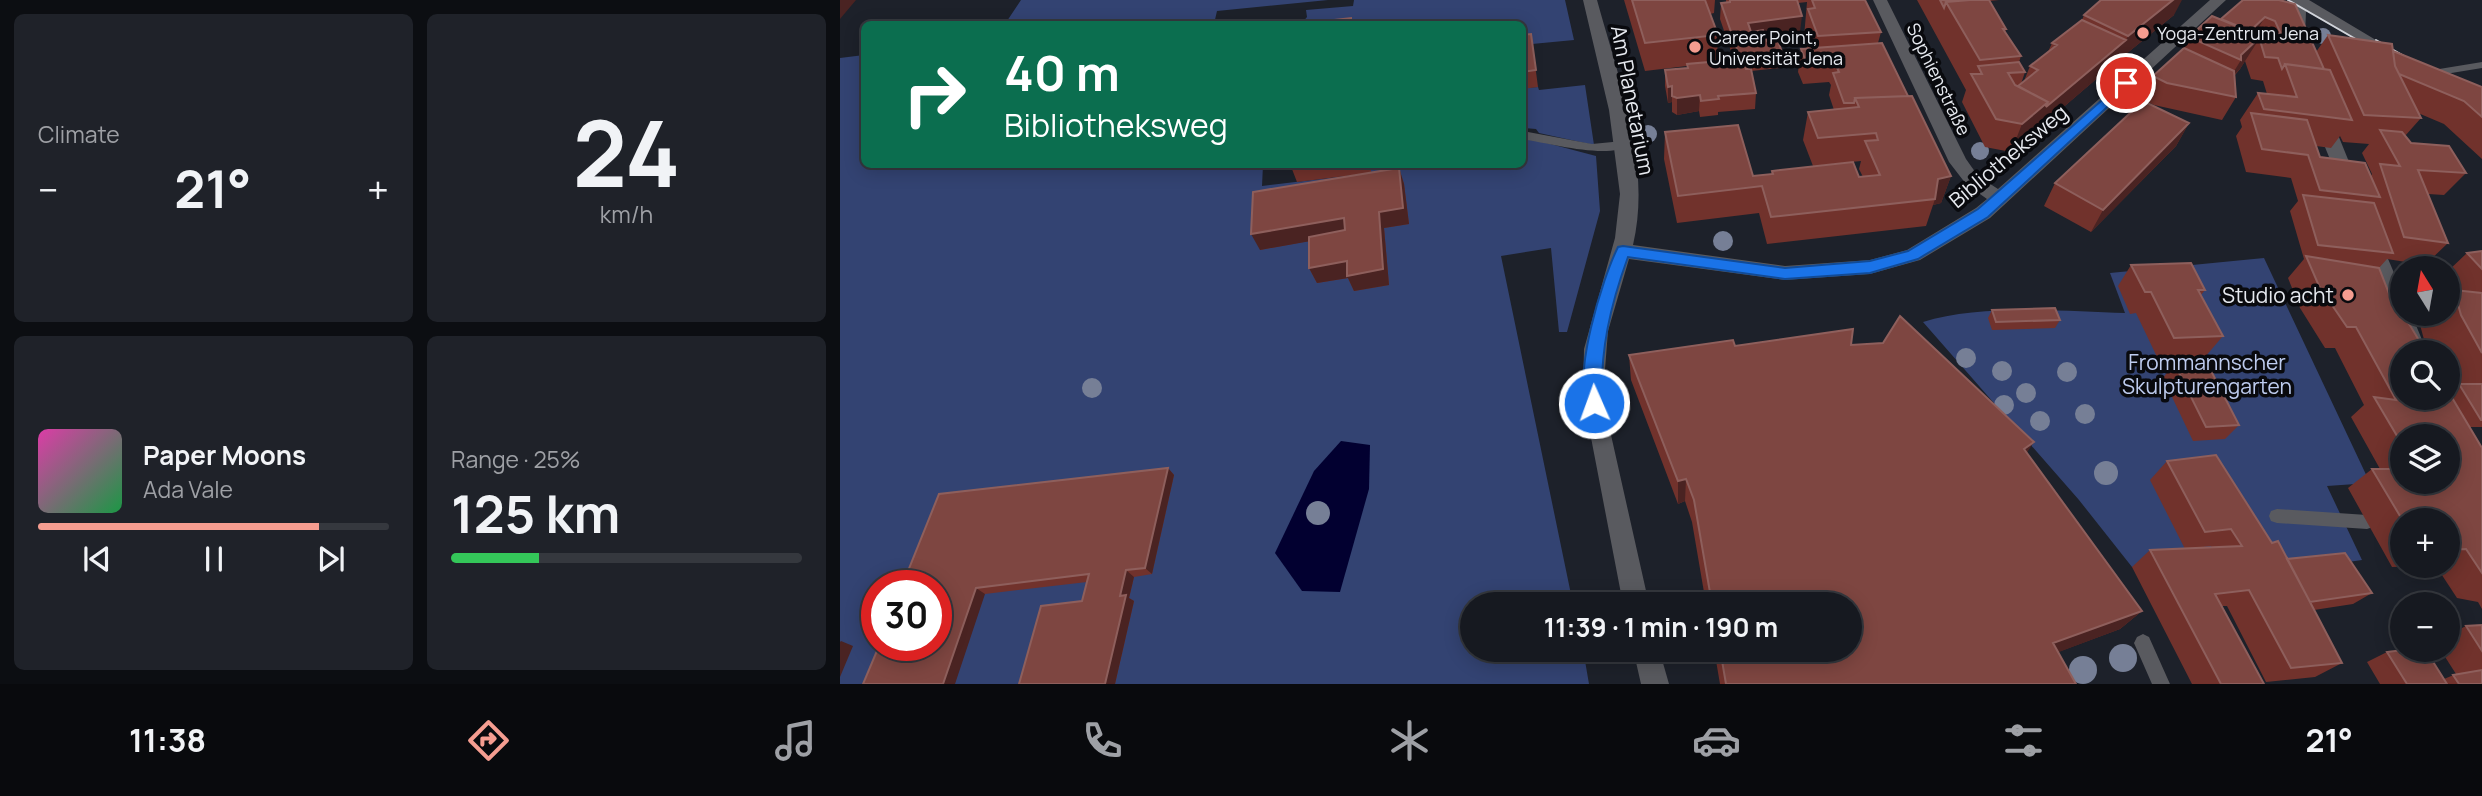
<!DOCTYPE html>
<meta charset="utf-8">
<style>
body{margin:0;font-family:Manrope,sans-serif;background:#1f2229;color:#f1f3f6;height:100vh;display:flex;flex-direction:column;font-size:26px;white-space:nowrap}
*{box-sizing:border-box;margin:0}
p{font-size:23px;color:#9ea0a5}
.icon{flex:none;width:38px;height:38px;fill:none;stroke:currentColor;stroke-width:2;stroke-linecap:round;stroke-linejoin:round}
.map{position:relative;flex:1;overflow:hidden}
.side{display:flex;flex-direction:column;gap:14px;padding:14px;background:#0c0e12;width:840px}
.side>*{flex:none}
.hud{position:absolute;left:21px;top:21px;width:665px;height:147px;border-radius:10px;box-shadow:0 4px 18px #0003,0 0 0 2px #35383e;background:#0b6e4f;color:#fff;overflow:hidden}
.needle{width:46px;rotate:349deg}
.controls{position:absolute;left:1550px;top:256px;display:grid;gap:14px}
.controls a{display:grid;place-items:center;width:70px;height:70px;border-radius:50%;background:#161920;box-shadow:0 4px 18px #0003,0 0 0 2px #35383e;font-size:35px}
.speed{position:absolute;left:21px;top:570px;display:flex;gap:14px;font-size:35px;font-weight:700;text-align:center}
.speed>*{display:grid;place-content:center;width:91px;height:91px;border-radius:50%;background:#161920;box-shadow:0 4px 18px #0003,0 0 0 2px #35383e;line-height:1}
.speed .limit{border:10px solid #d22;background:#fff;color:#111}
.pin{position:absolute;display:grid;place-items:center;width:60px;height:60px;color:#fff;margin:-30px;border:4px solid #fff;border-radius:50%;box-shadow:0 2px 7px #0007}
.me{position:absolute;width:77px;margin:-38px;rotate:358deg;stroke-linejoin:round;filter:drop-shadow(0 0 5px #0008)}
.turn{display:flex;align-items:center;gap:24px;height:147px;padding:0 28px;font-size:32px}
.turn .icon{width:91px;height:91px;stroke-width:2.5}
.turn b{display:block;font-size:49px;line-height:60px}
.big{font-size:52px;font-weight:700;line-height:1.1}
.side .card{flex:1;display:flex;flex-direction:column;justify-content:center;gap:10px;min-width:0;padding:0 24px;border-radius:10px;background:#1f2229}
.side .dial{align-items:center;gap:0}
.dial b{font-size:91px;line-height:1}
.song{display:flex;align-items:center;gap:21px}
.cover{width:84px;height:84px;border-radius:10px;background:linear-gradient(135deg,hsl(320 70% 55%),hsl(140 70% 35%))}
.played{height:7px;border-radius:4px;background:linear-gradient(90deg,#f59d90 80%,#35383e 80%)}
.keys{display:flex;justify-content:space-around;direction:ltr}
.heat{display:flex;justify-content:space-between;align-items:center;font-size:38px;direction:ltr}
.charge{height:10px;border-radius:5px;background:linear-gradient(90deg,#34c759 25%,#35383e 0)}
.side .tiles{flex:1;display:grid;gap:14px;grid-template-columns:repeat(2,1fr)}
.trip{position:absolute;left:620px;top:592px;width:402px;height:70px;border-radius:35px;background:#161920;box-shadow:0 4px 18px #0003,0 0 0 2px #35383e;font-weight:700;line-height:70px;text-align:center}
.menu{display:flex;height:112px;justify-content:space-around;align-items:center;background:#090a0d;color:#9ea0a5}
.menu .icon{width:49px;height:49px}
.menu .on{color:#f59d90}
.menu b{font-size:32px;color:#f1f3f6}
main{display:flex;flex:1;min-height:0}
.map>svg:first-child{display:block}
</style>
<main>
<section class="side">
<div class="tiles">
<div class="card"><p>Climate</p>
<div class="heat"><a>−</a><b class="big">21°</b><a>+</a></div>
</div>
<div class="card dial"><b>24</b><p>km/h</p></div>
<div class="card">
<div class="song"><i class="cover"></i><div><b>Paper Moons</b><p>Ada Vale</p></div></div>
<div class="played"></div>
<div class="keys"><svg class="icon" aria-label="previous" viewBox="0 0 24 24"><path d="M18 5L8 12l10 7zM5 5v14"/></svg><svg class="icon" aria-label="pause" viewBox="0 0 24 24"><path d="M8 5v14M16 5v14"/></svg><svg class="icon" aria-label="next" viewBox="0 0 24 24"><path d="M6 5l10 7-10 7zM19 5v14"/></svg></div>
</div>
<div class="card"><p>Range · 25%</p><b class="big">125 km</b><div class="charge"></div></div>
</div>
</section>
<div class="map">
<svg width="1642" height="684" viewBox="0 0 1642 684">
<rect width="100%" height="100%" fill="#1d212a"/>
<path fill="#334372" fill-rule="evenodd" d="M181,0H488L377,11L374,24H165Z
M514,0H725L734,40L692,44L683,51L682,24H461L467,17L466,10L513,6Z
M24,55V164L423,165L422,186L531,173V165L682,164L683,139L699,141L756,156L760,211L727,332H719L711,248L661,256L733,604H632V649H743L749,684H0V58ZM37,586H96V646H37Z
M745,85L754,145L699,133L696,129L683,128L682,88L698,87L699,90Z
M1424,258L1530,483L1487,486L1522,560L1487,565L1371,546L1381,563L1292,567L1239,500L1083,322C1138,304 1225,311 1285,313L1270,273Z"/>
<path fill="#020030" d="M501,441L530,445L529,489L500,592L462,591L435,553L474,471Z"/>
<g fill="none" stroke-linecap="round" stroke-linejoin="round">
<path fill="#595a5f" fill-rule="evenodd" d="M1642,62V68L1587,77L1582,74L1587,71Z
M682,131L752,144L783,141L789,145C770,160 707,143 682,139Z
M1437,509L1527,515L1533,517L1535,522L1533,527L1527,529L1437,523L1431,521L1429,516L1431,511Z
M1303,634L1309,637L1330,684H1312L1294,643L1297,637Z"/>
<path fill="#595a5f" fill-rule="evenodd" d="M743,0H757C778,77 812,165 793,245L945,266L1030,260L1067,250L1136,208L1147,199L1126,184L1109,162L1033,0H1047L1126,159L1138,176L1158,189L1370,0H1386L1150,218L1080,260L1030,274L945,280L789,259L768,331L764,382L771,435L809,604H783L743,396L744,349L775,238L780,194L769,110Z
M1451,0H1469L1561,55L1553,60L1547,58L1466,11L1465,37L1457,42L1451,40L1449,37Z
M1483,114L1492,120L1518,184L1515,188H1503L1500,184L1474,120Z
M1530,233L1537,235L1540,240L1563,294V313H1571L1587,352H1566L1520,240L1523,235Z
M793,649H819L829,684H801Z"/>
<path stroke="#d0d3d9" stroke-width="2" d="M1448,0L1533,49
M1536,40L1578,64"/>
</g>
<g fill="#767f96">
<circle cx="1483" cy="36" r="8"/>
<circle cx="808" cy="134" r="9"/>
<circle cx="1140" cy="151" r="9"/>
<circle cx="883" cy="241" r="10"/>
<circle cx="1126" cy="358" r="10"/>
<circle cx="1162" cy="371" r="10"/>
<circle cx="1227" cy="372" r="10"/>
<circle cx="252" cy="388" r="10"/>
<circle cx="1186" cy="393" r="10"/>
<circle cx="1164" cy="405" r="10"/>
<circle cx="1245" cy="414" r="10"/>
<circle cx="1200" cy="421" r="10"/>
<circle cx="1266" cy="473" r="12"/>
<circle cx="478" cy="513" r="12"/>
<circle cx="1283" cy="658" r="14"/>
<circle cx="1243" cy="670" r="14"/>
</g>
<path fill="#71322c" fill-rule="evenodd" d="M784,0H875L874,13L870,14L878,35L877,61L894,60L880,19L881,3H886V0H1025L1041,32L1038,43L1068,96L1111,176L1101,203L1093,205L1086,226L927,244L919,213L837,223L824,159L825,132L913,176L931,174L932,171L1023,177L1019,169L1021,161L973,166L963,140L968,112L994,110L989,95L991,85L989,82L963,84L958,72L961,49H968L964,37L967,2L958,3L960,32L925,37L927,41L942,52L940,68L911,71L916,93L915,109L878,112V115L860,117L859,111L837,115L832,112V102L828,103L825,86V70L847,68V66L805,71Z
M1077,0H1159L1149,1L1166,29L1165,33L1181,56L1179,62L1185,72L1181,84L1184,81L1190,66L1208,52L1212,43L1242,20L1244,15H1334L1275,63L1171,152L1145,147L1122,102L1126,90Z
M1439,0L1476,52L1488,35L1553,51L1642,87V159L1604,124L1578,113L1581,118L1565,136L1571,143L1626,173L1604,195L1588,194L1608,243L1585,265L1547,259L1539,268L1550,296L1608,397V352H1588L1586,347L1579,321L1588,313H1608V295L1610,293L1608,291V271L1627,253L1642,251V427H1630L1642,448V609L1638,602L1617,598L1596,566L1552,567L1508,488L1532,469H1540L1511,417L1524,405L1495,348H1485L1460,308L1448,278L1464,259L1450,211L1458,201L1451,178L1406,172L1396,136L1402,127L1400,120L1418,93L1427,94L1423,81L1411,79L1405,61L1400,69L1395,75L1396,97L1382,120L1314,105L1301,99L1313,76L1344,48L1349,37L1381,19ZM1500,136L1503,142L1529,144L1522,153L1532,174L1531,176L1480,157L1476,146L1491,148ZM1563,436L1608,481H1563ZM1563,520H1608V565H1563Z
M691,34L698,87L682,89V35Z
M1349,123L1336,146L1251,232L1204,206L1215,183Z
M450,164H531V173L559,168L564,184L569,224L544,228L549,285L514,291L508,278L477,283L469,268V241L420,250L530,173L457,182Z
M1291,265L1365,290L1361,295L1383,336L1365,357L1318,359L1296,313L1290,314L1278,286Z
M1152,310L1220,320L1215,328L1152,330L1148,318Z
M1011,345L1187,453L1302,611L1280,629L1218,652L1236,684H880L874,649H1010V604H866L852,522L845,501L838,504L791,380L789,355L895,346Z
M1334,363L1399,425L1385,439L1353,441L1323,378Z
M1327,461L1432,543L1447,559L1532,593L1513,604L1474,610L1502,663L1475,677L1426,682L1387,606H1382L1424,684H1352L1292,567L1310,550L1345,549L1310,480ZM1371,546L1372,548L1348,549Z
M328,468L334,475L312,574L294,577L289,598L294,601L275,684H179L242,601L247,582L145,594L96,646L99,494Z
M1642,625V684H1540L1527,662L1547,652L1604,679L1616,674L1600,649H1608V635L1626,626Z"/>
<path fill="#4a2322" d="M0,0H16L0,19Z
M1333,0H1342L1334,15L1275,63L1288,36Z
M962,16L960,32L907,40L908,23Z
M1425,17L1411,40L1408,33Z
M1421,36L1400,69L1388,81L1401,60V55Z
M1286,40L1275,63L1171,152L1182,124Z
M832,86V102L828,103V87Z
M860,95L859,111L837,115V98Z
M1349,123L1336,146L1251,232L1263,210Z
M559,168L564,184L569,224L544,228L549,285L514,291L508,278L477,283L469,268L507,261L539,212Z
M1111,176L1101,203L1093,205L1095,199L1098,179Z
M504,218L510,234L420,250L411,234Z
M1194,442L1178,466L1184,449Z
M328,468L334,475L312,574L305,568Z
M846,479L845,501L838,504V481Z
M286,570L294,577L289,598L294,601L275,684H265L280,596Z
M136,588L145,594L115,684H103Z
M1302,611L1280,629L1195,661L1213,643Z
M1,641L13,646L0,677V642Z"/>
<path fill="#7e4641" stroke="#8e5f5c" stroke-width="2" d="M792,0H865L878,35L805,43Z
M890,0H957L962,16L908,23L911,32L923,30L927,41H938L942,52L899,55L881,3L890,2Z
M972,0H1025L1041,32L978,36L968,9L975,8Z
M1100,0H1130L1106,2L1104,8Z
M1130,0H1149L1166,29H1163L1181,56L1140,60L1106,2Z
M1261,0H1333L1288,36L1244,15Z
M1403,0H1439L1455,4L1484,69L1445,64L1442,69L1438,58L1425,57L1419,37L1421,36L1418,35L1417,32L1441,34L1435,21L1425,17L1410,31L1381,19Z
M1372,16L1421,36L1401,55V60L1349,37Z
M511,18V24H458Z
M1242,20L1286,40L1206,107L1208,102L1178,86L1198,70L1190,66L1217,45L1212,43Z
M618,23L635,24H608Z
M691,34L696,70L682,72V35Z
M1488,35L1552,44L1555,66L1581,118L1524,115Z
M1042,43L1068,96L1015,98L1014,103H1004L993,73L999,72L993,59L966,62L961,49Z
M1344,48L1394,71L1396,97L1327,83L1313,76Z
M1553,51L1642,87V117L1624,101L1559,74L1555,66Z
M903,59L906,69H911L916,93L878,96L879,99L861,101L860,95L837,98L832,96V86L828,87L825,70L848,68L847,64Z
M1179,62L1185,72L1168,73L1175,85L1208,102L1182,124L1156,119L1131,74H1142L1138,66Z
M1445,64L1490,70L1512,120L1424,109L1418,93L1457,97Z
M1072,96L1111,176L1098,179L1095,199L931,217L922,186L838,196L825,132L898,125L913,176L933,174L932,171L1013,162L1019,177L1040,175L1025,141L1038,140L1036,133L978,138L968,112L1019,107L1015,98Z
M1303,101L1349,123L1263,210L1215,183Z
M1411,113L1467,120L1480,157L1525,163L1540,197L1480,190L1468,155L1422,149Z
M1540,130L1562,132L1571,143L1609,146L1626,173L1578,170L1608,243L1564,237L1540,164L1560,166Z
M559,168L563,208L539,212L543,269L507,276V261L469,268V237L505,230L504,218L411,234L413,192Z
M1463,195L1534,203L1553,253L1478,245Z
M1642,251V269L1627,253Z
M1466,256L1539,268L1550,296L1571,327L1586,352H1563V397H1608V391L1642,448V573L1626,549L1608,550V520H1563V521L1532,469H1563V481H1608V436H1563V446L1534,397L1556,400L1516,327H1507L1479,286Z
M1351,263L1365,290H1358L1383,336L1334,338L1311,292H1305L1291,265Z
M1614,290L1642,293V353L1621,315Z
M1215,308L1220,320L1156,322L1152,310Z
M1060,316L1194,442L1184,449L1302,611L1213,643L1236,684H886L880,649H1010V604H872L854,500L846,479L838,481L789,355L893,340L895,346L1013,329L1011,345L1043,343Z
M1366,361L1399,425L1366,427L1334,363Z
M1619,384H1642V420H1641Z
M1376,455L1432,543L1438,541L1502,663L1451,668L1409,590L1375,594L1424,684H1381L1310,550L1402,546L1391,529L1365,532L1327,461Z
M328,468L305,568L286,570L280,596L286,595L265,684H179L201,606L242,601L249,574L136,588L103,684H23L39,646H96V586H62L99,494Z
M1505,553L1532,593L1470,602L1447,559Z
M1642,625V651L1626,626Z
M1571,649H1585L1607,684H1567L1547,652Z
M1642,670V684H1619L1613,675Z"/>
<path fill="#1a73e8" stroke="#114b97" stroke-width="2" d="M1286,79L1292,83L1290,86L1148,217L1078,259L1030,273L945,279L788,257C770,306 760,351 762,403L760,408H748C732,376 762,279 778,247L783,246L945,268L1030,261L1068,251L1138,209Z"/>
<g fill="#f59d90" stroke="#090a0e" stroke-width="2.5">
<circle cx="1303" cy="33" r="7"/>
<circle cx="855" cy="47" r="7"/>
<circle cx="1508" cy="295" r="7"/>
</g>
<g text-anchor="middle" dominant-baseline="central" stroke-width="7" stroke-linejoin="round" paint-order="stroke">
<g font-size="18" fill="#e7eaf0" stroke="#090a0e" text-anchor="start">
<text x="1317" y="33">Yoga-Zentrum Jena</text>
<text x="869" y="37">Career Point,<tspan x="869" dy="21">Universität Jena</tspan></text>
</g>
<g font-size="18" fill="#e7eaf0" stroke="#090a0e">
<text transform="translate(1099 79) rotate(64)">Sophienstraße</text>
</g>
<g font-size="21" fill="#e7eaf0" stroke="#090a0e">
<text transform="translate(793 100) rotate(79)">Am Planetarium</text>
<text transform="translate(1168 156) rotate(-40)">Bibliotheksweg</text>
</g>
<g font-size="21" fill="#e7eaf0" stroke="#090a0e" text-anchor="end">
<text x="1494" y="295">Studio acht</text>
</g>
<g font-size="21" fill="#beccef" stroke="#090a0e">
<text x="1367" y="362">Frommannscher<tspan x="1367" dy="24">Skulpturengarten</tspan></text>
</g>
</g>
</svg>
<div class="controls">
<a><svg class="needle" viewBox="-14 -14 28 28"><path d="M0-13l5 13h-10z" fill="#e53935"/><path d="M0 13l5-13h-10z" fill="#9ea0a5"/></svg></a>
<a><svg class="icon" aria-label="search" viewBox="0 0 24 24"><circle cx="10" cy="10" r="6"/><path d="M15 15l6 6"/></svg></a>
<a><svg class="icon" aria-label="layers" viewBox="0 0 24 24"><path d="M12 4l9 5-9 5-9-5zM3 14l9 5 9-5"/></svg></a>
<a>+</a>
<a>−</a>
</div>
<div class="speed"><div class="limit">30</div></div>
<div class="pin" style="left:1286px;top:83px;background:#d93025"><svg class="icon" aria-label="arrive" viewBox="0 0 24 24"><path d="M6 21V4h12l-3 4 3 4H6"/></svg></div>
<svg class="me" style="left:754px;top:403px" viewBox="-20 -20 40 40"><circle r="17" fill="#1a73e8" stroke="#fff" stroke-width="3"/><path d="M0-11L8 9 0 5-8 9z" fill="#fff"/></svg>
<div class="trip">11:39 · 1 min · 190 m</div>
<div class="hud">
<div class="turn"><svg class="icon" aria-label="right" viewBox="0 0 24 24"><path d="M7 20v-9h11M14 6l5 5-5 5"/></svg><div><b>40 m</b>Bibliotheksweg</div></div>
</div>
</div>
</main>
<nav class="menu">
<b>11:38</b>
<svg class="icon on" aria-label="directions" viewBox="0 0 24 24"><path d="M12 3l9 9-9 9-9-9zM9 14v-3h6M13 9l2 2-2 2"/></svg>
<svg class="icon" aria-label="music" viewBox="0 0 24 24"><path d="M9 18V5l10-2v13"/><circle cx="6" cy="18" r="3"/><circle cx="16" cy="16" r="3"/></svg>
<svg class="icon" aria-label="phone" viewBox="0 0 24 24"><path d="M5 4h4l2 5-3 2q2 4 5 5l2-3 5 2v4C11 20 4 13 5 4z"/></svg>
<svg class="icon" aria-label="climate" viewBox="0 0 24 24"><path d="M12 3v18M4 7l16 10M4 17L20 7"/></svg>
<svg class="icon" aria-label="car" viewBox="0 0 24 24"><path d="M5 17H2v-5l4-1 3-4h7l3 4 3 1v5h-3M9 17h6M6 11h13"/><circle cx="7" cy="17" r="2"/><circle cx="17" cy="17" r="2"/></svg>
<svg class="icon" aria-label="filters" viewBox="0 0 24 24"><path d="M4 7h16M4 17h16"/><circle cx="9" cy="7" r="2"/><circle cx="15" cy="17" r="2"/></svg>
<b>21°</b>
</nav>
